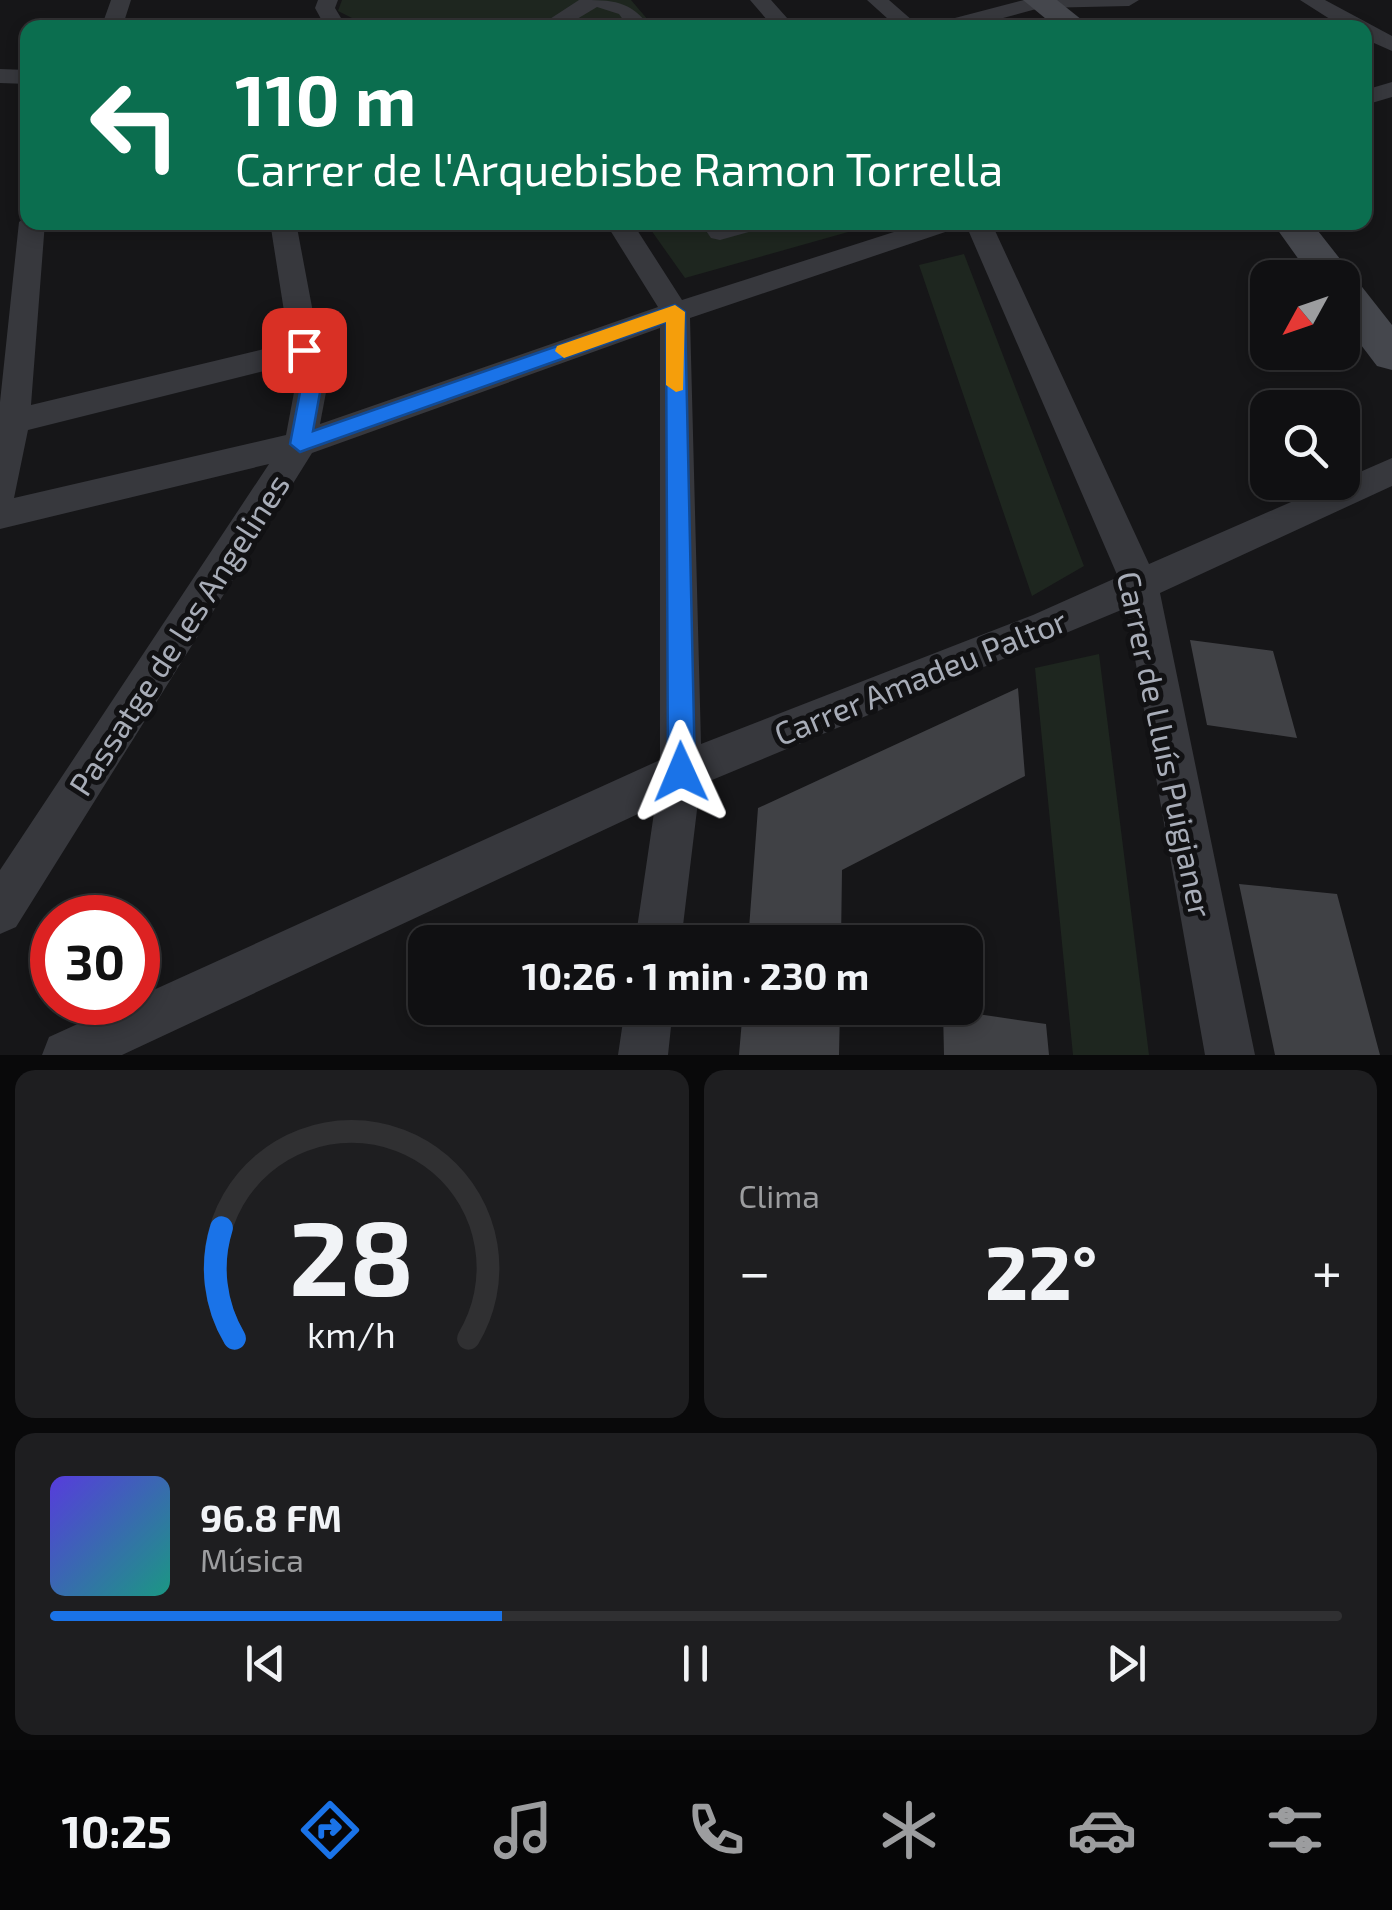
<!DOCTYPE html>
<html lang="es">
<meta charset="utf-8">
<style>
body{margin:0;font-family:"Exo 2",sans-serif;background:#1e1e20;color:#f1f3f6;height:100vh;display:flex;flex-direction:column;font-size:38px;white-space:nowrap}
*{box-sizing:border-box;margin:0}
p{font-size:32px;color:#9c9d9f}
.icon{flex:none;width:55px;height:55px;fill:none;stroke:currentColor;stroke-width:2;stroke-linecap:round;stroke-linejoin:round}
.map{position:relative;height:1055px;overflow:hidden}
.sheet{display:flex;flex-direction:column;gap:15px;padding:15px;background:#09090a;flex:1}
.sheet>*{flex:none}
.banner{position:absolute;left:20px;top:20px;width:1352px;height:210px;border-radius:20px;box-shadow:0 5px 15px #0003,0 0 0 2px #303032;background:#0b6e4f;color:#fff;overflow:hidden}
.needle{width:65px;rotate:230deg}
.buttons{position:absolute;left:1250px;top:260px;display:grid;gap:20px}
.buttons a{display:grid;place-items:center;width:110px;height:110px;border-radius:20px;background:#101012;box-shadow:0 5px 15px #0003,0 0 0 2px #303032;font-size:50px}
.speed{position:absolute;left:30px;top:895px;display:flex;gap:20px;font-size:50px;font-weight:700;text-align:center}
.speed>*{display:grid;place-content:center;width:130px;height:130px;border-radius:50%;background:#101012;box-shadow:0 5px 15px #0003,0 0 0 2px #303032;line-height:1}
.speed .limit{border:15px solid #d22;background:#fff;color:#111}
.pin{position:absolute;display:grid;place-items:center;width:85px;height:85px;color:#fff;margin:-42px;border-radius:20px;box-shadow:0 5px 15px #0006}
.me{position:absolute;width:110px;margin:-55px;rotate:359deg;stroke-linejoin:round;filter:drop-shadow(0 0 8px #0008)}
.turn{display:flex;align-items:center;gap:35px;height:210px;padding:0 50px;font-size:45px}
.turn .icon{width:130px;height:130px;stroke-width:2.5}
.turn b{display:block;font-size:70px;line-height:85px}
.big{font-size:75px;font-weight:700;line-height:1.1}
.sheet .widget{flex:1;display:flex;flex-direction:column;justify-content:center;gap:15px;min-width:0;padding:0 35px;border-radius:20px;background:#1e1e20}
.sheet .dial{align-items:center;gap:0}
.dial svg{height:260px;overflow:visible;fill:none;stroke:#303032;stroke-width:7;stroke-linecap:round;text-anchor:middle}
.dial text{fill:#f1f3f6;stroke:none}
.song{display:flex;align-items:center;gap:30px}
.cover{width:120px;height:120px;border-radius:15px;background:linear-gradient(135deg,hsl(250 70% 55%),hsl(170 70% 35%))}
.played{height:10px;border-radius:5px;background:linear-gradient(90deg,#1a73e8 35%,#303032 35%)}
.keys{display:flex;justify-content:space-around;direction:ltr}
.heat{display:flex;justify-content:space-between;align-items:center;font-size:55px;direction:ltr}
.sheet .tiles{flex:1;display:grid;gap:15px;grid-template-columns:1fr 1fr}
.widget:last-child{grid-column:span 2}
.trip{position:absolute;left:408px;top:925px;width:575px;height:100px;border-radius:20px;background:#101012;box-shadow:0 5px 15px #0003,0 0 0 2px #303032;font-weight:700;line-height:100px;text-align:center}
.tab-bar{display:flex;height:160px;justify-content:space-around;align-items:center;background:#060607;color:#9c9d9f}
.tab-bar .icon{width:70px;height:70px}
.tab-bar .active{color:#1a73e8}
.tab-bar b{font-size:45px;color:#f1f3f6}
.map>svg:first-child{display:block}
</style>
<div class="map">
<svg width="1392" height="1055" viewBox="0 0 1392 1055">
<rect width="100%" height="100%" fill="#161618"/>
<path fill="#1e261f" d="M342,0H631L654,27H370L338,11Z
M646,223H880L685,278Z
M964,254L1084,566L1032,596L919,265Z
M1099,654L1149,1055H1073L1035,668Z"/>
<path fill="#404145" d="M1190,640L1273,651L1297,738L1207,725Z
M1018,688L1025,776L842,870L841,942H748L758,808Z
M1239,884L1337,894L1380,1055H1275Z
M743,1008H840L839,1055H739Z
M943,1009L1046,1024L1049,1055H944Z"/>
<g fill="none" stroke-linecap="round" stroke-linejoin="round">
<path fill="#37383d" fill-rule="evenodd" d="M111,0H131L122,28H101Z
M318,0H338L335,8L347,28H326L315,8Z
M579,0C613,0 630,0 651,28H629L619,14L597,7L562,28H536Z
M750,0H771L796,28H774Z
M867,0H889L921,28H898Z
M1024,0H1139L1129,6L1040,8L966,28H929L932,24Z
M1300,0H1325L1392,36V51L1365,39V28H1344Z
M0,69L28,70V84L0,83Z
M1392,82V97L1365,105V90Z
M28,215V222H45L31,405L289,343L270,222H296L327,387L320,424L658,307L605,222H632L682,300L925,222H991L1149,564L1392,458V486L1160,593L1255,1055H1205L1126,608L700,785L681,942H635L655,806L122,1055H42L49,1037L126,1002H138V997L660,760V328L312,453L16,927L0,934V870L269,464L0,529V402L19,222ZM966,225L1118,577L1033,615L701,744L690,318ZM292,364L295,387L286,435L14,498L28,430Z
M700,222H767L763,228L720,240L711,238Z
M625,1008H673L668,1055H618Z"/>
<path fill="#45474d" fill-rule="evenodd" d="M1023,0H1057L1092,28H1057Z
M1272,222H1311L1392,325V370L1377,366L1342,320V278H1312Z"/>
</g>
<path fill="#1a73e8" stroke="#114b97" stroke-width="2.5" d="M675,305L685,312L695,772L691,782L681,786L672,782L668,772L666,322L308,449L300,452L290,444L301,387L295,350L298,345L304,343L314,350L321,387L313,431Z"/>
<path fill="#f59e0b" d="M675,305L685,312L683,390L676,392L666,385V322L564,358L555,351L557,346Z"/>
<g text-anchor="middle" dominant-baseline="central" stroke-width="10" stroke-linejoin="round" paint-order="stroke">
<g font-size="32" fill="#a8adb8" stroke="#111113">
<text transform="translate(178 634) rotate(-57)">Passatge de les Angelines</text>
<text transform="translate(920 676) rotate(-22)">Carrer Amadeu Paltor</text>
<text transform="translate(1166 744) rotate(78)">Carrer de Lluís Puigjaner</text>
</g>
</g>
</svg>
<div class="buttons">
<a><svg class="needle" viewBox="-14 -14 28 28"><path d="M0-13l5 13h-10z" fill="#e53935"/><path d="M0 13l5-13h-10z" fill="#9c9d9f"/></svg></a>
<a><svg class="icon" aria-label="search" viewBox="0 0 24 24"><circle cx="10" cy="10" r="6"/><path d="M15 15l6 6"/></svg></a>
</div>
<div class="speed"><div class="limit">30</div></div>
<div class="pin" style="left:304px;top:350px;background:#d93025"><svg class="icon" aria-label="arrive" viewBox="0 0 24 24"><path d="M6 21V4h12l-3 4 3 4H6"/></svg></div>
<svg class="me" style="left:681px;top:772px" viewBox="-20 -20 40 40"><path d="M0-17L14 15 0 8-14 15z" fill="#1a73e8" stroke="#fff" stroke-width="4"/></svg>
<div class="trip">10:26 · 1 min · 230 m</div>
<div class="banner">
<div class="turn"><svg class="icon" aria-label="left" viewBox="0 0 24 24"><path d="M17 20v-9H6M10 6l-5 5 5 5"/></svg><div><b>110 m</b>Carrer de l'Arquebisbe Ramon Torrella</div></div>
</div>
</div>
<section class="sheet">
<div class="tiles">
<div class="widget dial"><svg viewBox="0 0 100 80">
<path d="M14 69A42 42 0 1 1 86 69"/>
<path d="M14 69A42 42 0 0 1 10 35" stroke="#1a73e8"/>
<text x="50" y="56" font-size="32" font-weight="700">28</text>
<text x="50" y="72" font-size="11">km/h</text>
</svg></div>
<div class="widget"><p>Clima</p>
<div class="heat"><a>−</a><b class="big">22°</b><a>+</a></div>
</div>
<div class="widget">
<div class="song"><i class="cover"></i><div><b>96.8 FM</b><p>Música</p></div></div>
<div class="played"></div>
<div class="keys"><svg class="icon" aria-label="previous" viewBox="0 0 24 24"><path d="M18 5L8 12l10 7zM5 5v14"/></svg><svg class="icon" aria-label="pause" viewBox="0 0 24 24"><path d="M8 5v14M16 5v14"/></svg><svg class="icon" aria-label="next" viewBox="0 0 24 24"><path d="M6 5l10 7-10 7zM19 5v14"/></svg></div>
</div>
</div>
</section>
<nav class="tab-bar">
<b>10:25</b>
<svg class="icon active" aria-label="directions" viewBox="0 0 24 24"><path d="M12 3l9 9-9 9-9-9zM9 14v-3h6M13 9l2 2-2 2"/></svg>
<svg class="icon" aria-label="music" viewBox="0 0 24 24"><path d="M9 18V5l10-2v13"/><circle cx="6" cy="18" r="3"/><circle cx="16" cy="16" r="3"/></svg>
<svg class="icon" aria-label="phone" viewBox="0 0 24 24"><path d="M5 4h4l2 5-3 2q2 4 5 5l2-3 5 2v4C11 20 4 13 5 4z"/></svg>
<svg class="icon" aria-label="climate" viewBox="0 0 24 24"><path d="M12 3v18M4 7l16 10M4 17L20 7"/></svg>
<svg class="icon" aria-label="car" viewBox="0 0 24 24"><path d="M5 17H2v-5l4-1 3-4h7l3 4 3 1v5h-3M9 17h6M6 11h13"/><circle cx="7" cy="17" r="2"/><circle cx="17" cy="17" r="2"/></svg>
<svg class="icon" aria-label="filters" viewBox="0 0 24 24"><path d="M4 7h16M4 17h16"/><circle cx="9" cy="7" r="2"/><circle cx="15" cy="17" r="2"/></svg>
</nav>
